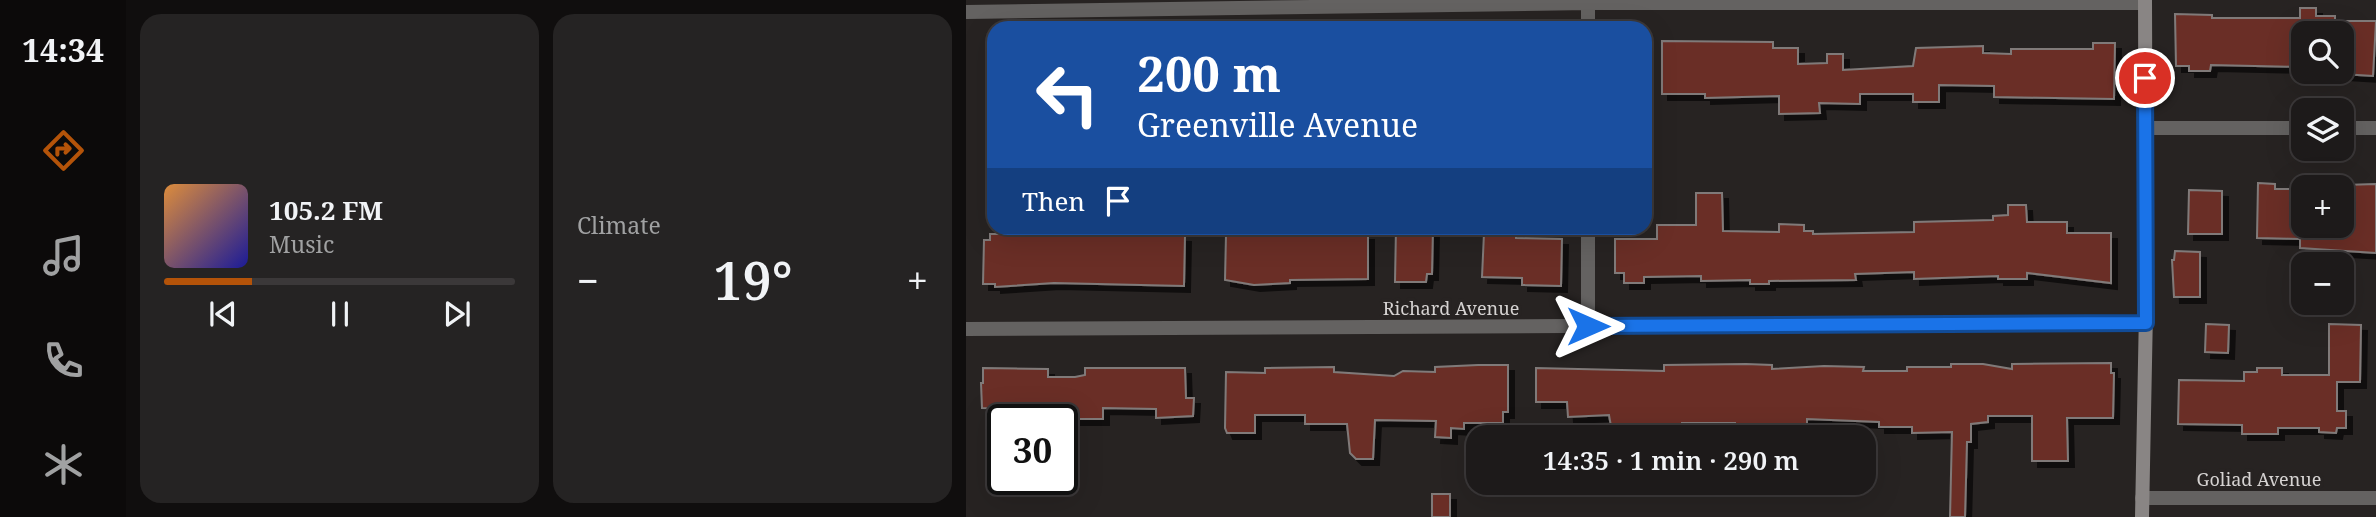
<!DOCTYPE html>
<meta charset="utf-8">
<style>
body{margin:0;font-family:"Noto Serif",serif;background:#252323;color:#f1f3f6;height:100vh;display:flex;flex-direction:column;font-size:26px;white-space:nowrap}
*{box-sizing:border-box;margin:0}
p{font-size:23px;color:#a0a1a2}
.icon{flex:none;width:38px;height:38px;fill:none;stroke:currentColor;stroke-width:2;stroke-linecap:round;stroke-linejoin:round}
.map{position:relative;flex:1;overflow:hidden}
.sheet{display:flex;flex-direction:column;gap:14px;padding:14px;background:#100e0e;width:840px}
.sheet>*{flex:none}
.top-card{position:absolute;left:21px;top:21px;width:665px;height:214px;border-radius:21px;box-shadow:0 7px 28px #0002,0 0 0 2px #3b3839;background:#1a4fa0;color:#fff;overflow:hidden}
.controls{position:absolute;left:1325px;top:21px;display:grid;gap:14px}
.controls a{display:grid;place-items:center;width:63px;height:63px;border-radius:14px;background:#1d1a1a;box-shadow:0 7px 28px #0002,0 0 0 2px #3b3839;font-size:35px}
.speed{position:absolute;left:21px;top:404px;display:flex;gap:14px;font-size:35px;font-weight:700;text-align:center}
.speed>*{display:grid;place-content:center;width:91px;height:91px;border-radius:50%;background:#1d1a1a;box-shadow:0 7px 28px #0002,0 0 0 2px #3b3839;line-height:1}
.speed .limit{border:4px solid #111;border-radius:10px;background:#fff;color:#111}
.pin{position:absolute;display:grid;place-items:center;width:60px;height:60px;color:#fff;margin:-30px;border:4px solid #fff;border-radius:50%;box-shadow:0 2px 7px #0007}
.me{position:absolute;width:77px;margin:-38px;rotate:90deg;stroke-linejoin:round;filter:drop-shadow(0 0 5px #0008)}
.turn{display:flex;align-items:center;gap:24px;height:147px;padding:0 35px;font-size:32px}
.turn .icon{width:91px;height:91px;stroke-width:2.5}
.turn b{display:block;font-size:49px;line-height:60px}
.then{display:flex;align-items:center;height:66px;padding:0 35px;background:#0003;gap:14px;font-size:26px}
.big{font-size:52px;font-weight:600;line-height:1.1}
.sheet .card{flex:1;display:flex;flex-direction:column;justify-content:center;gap:10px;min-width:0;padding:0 24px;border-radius:21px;background:#252323}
.song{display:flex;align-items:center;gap:21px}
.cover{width:84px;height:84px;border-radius:10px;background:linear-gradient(135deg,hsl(30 70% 55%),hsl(240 70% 35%))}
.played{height:7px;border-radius:4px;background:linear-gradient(90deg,#b45309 25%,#3b3839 25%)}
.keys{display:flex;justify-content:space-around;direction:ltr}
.heat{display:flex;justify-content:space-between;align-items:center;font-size:38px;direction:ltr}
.sheet .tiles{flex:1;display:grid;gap:14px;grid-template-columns:repeat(2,1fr)}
.trip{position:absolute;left:500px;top:425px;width:410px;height:70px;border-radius:21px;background:#1d1a1a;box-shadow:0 7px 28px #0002,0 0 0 2px #3b3839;font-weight:600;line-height:70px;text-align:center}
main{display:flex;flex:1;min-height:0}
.dock{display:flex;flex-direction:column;width:126px;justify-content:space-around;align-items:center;background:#0c0a0a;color:#a0a1a2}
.dock .icon{width:49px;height:49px}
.dock .on{color:#b45309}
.dock b{font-size:32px;color:#f1f3f6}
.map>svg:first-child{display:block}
</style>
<main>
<nav class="dock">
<b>14:34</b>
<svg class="icon on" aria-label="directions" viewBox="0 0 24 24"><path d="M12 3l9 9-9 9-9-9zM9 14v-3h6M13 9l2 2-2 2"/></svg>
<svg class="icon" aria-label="music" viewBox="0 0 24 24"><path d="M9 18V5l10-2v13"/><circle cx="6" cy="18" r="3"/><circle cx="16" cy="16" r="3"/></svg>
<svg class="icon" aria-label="phone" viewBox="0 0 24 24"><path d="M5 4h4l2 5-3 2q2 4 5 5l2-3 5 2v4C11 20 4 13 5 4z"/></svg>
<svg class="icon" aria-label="climate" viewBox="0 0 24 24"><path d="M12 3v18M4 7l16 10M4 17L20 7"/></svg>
</nav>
<section class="sheet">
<div class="tiles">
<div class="card">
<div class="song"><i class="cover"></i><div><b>105.2 FM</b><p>Music</p></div></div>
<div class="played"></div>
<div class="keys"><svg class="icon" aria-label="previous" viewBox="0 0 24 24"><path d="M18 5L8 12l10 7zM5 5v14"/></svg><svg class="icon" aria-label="pause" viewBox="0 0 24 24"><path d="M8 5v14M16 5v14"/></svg><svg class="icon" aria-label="next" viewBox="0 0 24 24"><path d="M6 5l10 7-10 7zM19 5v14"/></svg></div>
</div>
<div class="card"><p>Climate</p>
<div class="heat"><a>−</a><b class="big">19°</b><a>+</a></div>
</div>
</div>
</section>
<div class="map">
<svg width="1410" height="517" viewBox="0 0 1410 517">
<defs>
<filter id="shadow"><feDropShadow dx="6" dy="6" stdDeviation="0" flood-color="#0009"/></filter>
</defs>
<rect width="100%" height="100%" fill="#272322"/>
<path fill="#6a2f26" stroke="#807a79" stroke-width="2" filter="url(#shadow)" d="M1334,8H1350V16H1369V33H1337V67L1245,65L1244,71H1223V66H1210L1209,14L1246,15V18H1334Z
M1378,21H1410L1407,76L1376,74Z
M696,41L807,42V48H832V64L861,63V54H877V70L947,66L950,48L1017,46V53L1045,54V49H1127V43H1149L1148,99L1028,97V86L973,85V102H947V94H894V104L853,103L854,113L813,114V96L739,98V94H696Z
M1292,183L1309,184V189H1337V226H1377L1378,185L1410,184V253L1334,248V239L1291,238Z
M1223,190L1256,191V234H1222Z
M730,193H756L757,231L813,232V224L838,225V231H847V234L948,232V222L1027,220V216L1042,215V205H1060L1061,222H1101V233H1145V283L1061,273V279H1032V276L948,279V272L889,274L890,280L803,281V284H784V280L735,281V276L678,277V283H658V273H649V239H691V225H730Z
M304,228H364V234H402V279L324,280V283L288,285L259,280L260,235L304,236Z
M430,228H467L466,274H461L460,282H429Z
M536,228H550V238L596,239L595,286L556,285V278L516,277L518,233L536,234Z
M56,230L219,236L218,286L88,283L29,287V284H17L18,240H24V234H56Z
M1209,251L1234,252V297H1208L1206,260H1208Z
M1240,324L1263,325L1262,353L1239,352Z
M1363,324L1395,325L1394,382H1371V411H1380V428H1371L1370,433L1353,432V428H1312V434H1276V425L1212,424L1213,380L1278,381V372H1291V368H1316V375H1363Z
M1145,363V373H1148L1147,418H1101L1102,461H1066V416H1022V422L1005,424V442H1001L999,517H984L986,432L946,433V427H913V422L841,419V435H814V428L769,426V423H716V427H674V433L646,432L643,415L602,417L601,402H570V368L698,371V365L780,364L806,365V369L858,366L898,367L897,371H941V367H985V364H1017L1046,369V364Z
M512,365H542V412H537V423H498V429L485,428V438L469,437L470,421L409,420L407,459H390L384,453L381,424H339V415H289V433H261L259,428L260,372L299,373V368L368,367V372L428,376L437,371L469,372V367Z
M17,368L82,369V377H109L119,375V368H219L220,398H228L227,416L190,418V409L137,408V419H65V409L16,408L15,383H17Z
M466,494H484V517H466Z"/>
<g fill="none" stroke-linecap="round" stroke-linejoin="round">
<path stroke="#646261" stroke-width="14" d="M622,0V28
M0,12L622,3H1179
M1179,128H1337
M1376,128H1410
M622,326V228
M0,329L1180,323
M1176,498H1410"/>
<path stroke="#898584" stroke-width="14" d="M1176,517L1180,311L1179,0"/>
</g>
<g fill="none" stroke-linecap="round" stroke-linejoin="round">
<g stroke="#114b97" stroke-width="18">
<path id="route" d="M622,326L1180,323L1179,78"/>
</g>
<use href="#route" stroke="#1a73e8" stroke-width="12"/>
</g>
<g text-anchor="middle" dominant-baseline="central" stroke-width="7" stroke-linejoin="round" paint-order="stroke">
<g font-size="18" fill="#d6d3d2" stroke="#272322">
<text x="485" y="308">Richard Avenue</text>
<text x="1293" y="479">Goliad Avenue</text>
</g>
</g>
</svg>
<div class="controls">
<a><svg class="icon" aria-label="search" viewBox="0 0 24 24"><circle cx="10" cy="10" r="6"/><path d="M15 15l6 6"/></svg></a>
<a><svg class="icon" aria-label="layers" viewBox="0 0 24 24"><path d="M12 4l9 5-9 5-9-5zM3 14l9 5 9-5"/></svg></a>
<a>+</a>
<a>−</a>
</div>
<div class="speed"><div class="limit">30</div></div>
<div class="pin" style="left:1179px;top:78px;background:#d93025"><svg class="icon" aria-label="arrive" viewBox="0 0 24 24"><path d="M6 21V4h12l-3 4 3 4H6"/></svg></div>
<svg class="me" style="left:622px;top:326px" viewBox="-20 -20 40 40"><path d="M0-17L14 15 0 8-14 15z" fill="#1a73e8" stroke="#fff" stroke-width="4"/></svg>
<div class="trip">14:35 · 1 min · 290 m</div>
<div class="top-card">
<div class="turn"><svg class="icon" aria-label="left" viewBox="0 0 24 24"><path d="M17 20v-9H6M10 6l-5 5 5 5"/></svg><div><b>200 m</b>Greenville Avenue</div></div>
<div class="then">Then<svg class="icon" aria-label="arrive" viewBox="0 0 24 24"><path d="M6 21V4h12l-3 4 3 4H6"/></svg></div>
</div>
</div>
</main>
